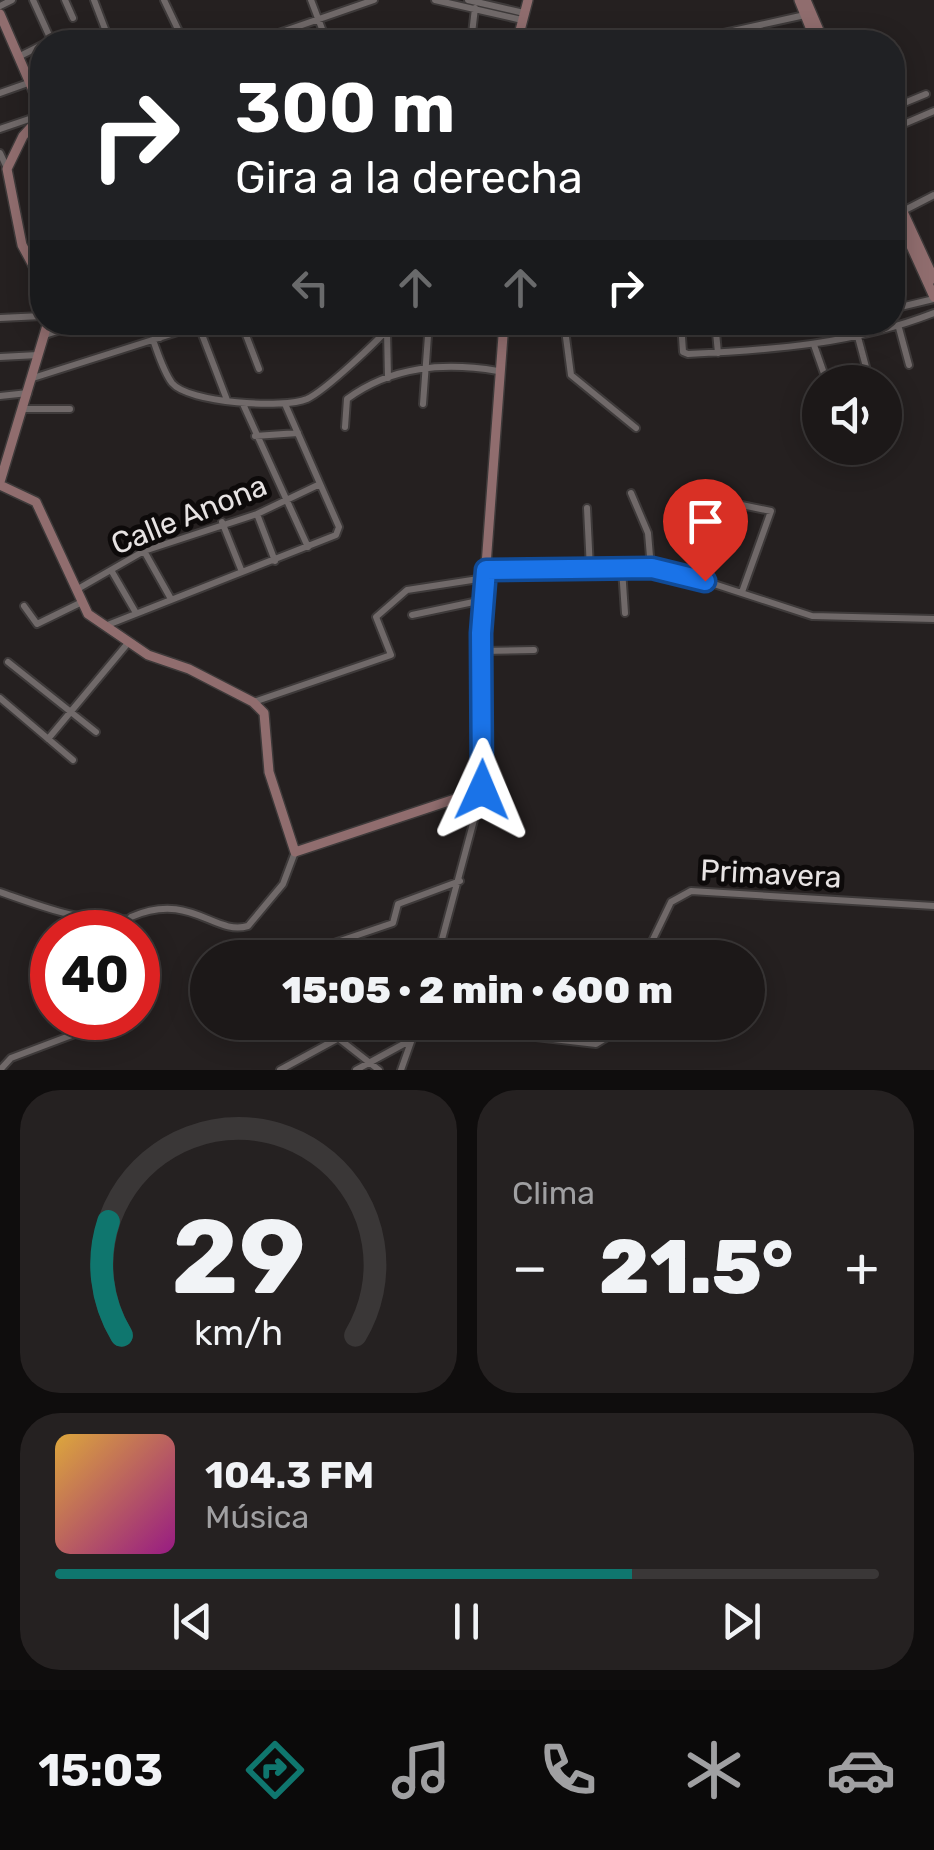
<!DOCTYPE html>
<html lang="es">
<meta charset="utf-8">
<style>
body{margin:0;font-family:Rubik,sans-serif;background:#252121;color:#f1f3f6;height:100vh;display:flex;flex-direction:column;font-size:38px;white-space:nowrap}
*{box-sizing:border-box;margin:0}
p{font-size:32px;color:#a0a0a2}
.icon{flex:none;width:55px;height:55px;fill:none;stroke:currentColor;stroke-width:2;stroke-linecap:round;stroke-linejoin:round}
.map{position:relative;height:1070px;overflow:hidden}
.drawer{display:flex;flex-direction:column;gap:20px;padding:20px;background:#0f0d0d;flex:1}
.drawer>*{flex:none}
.banner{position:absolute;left:30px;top:30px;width:875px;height:305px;border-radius:40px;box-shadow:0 5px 25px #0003,0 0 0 2px #3a3737;background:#202124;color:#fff;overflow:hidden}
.buttons{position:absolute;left:802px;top:365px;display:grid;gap:20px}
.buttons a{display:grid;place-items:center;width:100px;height:100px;border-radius:50%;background:#1c1818;box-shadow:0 5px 25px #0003,0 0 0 2px #3a3737;font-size:50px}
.speed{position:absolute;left:30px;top:910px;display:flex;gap:20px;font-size:50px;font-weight:700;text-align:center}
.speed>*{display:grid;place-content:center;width:130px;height:130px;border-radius:50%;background:#1c1818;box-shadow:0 5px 25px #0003,0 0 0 2px #3a3737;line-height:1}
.speed .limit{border:15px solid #d22;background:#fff;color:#111}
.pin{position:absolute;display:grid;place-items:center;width:85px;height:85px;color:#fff;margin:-102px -42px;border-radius:50% 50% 50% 0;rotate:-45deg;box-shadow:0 0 10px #0007}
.pin .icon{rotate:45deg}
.me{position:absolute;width:110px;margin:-55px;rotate:1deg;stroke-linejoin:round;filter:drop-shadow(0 0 8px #0008)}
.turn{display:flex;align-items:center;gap:35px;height:210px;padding:0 40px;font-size:45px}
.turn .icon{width:130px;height:130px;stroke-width:2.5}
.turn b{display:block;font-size:70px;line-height:85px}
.lanes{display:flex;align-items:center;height:95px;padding:0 40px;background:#0003;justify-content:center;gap:50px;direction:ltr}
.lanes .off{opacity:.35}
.big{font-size:75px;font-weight:800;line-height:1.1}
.drawer .widget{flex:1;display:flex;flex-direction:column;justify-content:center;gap:15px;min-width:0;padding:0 35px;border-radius:40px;background:#252121}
.drawer .dial{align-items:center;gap:0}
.dial svg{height:260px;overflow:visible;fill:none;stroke:#3a3737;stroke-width:7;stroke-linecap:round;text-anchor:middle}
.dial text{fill:#f1f3f6;stroke:none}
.song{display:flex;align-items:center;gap:30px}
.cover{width:120px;height:120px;border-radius:15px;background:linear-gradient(135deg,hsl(40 70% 55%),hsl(310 70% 35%))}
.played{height:10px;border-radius:5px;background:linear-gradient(90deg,#0f766e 70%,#3a3737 70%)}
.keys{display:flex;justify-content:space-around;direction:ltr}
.heat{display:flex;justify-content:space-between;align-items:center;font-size:55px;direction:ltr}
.drawer .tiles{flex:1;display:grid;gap:20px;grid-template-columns:1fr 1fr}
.widget:last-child{grid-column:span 2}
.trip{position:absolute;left:190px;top:940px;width:575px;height:100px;border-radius:50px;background:#1c1818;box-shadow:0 5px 25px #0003,0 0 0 2px #3a3737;font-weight:800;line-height:100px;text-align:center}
.tab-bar{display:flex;height:160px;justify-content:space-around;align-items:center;background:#0b0a0a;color:#a0a0a2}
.tab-bar .icon{width:70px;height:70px}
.tab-bar .current{color:#0f766e}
.tab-bar b{font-size:45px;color:#f1f3f6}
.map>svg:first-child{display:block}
</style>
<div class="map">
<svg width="934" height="1070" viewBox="0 0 934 1070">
<rect width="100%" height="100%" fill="#252020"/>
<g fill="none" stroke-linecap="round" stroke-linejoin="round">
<g stroke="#3e3a3a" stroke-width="10">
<path id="street" d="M33,0L52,42
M65,0L73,18
M94,0L110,42
M164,0L184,42
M311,0L327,42
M435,0L522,20
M468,0L524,13
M0,6L12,0
M253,42L374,0
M471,42L475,8
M683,42L805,15
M20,56L42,45
M0,93L31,82
M892,108L926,94
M0,129L41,115
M892,129L934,111
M0,153L7,168
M903,211L934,195
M892,309L934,299
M0,318L42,316
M154,322L160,338
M241,322L259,369
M564,322L571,375L636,428
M681,322L683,352L688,354C772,350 855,344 934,313
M715,322L718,353
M198,324L227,400
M899,328L909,365
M387,331L388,378
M45,335L85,322
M858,337L870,382
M153,340C158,353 163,371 172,383C188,403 284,409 307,399C326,390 379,340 394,322
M814,345L827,382
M0,357L38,355
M33,378L209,322
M0,396L28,393
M243,404L308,547
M423,404L429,322
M23,409H70
M345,427L347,399C392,366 444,362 498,371
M255,436L298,433
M631,493L648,533L651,568
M717,500L771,511L742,592
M587,508L590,569
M257,514L275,561
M222,522L242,572
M144,551L171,599
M622,569L625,613
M111,570L136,613
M486,570L668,569L812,616L934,619
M76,590L144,551L257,514L320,484
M24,606L37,624L80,603
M412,615L483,600
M105,626L336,535L339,527L285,404
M481,651L534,650
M8,662L96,732
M0,698L73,760
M254,702L391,655L376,617L407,590L485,578
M48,739L128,643
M0,892C43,907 82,923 129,919
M122,932L131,917C191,891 214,936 248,926L283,884L295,852
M290,958L393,923L398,904L460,881
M437,958L482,790
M644,958L671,902L691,891L934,906
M493,1032L596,1044L609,1036L615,1022
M338,1038L379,1070
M0,1070L11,1058L117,1018
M280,1070L368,1022
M356,1070L411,1040
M401,1070L418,1022"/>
</g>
<g stroke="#3e3a3a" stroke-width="12">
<path id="secondary" d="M799,0L816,42
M806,0L824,42
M0,14L42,111
M517,42L528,0
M42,115L23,136L7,169L22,245L42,282
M892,188L934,279
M892,204L934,297
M0,482L48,322
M0,485L36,502L88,614L148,655L189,669L253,702L264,713L269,772L295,852L482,790L481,633L504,322"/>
</g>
<use href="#street" stroke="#706969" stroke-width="6"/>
<use href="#secondary" stroke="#906d6e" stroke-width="9"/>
</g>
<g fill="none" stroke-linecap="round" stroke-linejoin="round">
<g stroke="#114b97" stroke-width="25">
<path id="route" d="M482,790L481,633L486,570L652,568L705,581"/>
</g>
<use href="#route" stroke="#1a73e8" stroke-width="18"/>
</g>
<g text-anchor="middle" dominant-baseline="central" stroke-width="10" stroke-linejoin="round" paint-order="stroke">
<g font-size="30" fill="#e7e3e3" stroke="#0d0a0a">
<text transform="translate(189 515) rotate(-22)">Calle Anona</text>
<text transform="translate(771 874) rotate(3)">Primavera</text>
</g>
</g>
</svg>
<div class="buttons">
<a><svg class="icon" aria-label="sound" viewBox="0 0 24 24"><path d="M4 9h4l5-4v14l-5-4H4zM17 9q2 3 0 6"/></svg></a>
</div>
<div class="speed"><div class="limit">40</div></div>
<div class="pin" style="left:705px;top:581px;background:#d93025"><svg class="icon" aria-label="arrive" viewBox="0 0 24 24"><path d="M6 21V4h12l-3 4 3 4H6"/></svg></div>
<svg class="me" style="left:482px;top:790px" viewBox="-20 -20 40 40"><path d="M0-17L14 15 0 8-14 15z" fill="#1a73e8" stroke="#fff" stroke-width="4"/></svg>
<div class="trip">15:05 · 2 min · 600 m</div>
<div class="banner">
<div class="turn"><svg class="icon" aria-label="right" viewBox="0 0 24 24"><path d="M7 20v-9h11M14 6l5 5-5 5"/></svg><div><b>300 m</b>Gira a la derecha</div></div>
<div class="lanes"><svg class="icon off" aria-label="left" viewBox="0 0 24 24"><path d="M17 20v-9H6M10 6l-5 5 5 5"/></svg><svg class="icon off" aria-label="ahead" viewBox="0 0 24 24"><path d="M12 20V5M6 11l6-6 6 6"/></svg><svg class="icon off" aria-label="ahead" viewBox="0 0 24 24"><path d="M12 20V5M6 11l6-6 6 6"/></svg><svg class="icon" aria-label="right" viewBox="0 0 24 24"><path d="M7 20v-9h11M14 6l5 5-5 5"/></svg></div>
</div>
</div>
<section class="drawer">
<div class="tiles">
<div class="widget dial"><svg viewBox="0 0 100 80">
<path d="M14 69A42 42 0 1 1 86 69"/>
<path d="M14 69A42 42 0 0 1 10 34" stroke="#0f766e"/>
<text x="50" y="56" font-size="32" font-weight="700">29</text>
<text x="50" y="72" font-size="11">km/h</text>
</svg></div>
<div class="widget"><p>Clima</p>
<div class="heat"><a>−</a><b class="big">21.5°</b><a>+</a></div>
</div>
<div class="widget">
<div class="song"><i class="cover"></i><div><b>104.3 FM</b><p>Música</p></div></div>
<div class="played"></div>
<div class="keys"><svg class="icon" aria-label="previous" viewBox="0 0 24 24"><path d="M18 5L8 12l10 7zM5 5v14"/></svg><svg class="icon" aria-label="pause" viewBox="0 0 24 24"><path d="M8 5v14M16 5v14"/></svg><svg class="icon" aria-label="next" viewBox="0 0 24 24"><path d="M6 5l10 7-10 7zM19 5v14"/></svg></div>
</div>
</div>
</section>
<nav class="tab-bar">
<b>15:03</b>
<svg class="icon current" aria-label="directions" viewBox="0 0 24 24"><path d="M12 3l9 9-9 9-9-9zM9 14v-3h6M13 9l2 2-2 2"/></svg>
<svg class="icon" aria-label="music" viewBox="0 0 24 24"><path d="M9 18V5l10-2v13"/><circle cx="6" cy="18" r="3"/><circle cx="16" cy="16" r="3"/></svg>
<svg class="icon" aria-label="phone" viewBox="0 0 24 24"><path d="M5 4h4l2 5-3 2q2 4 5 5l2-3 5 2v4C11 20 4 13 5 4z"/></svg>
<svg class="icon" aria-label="climate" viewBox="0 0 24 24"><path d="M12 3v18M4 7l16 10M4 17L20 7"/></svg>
<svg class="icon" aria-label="car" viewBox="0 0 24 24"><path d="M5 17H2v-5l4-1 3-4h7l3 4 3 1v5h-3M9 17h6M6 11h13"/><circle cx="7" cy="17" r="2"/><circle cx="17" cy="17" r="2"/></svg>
</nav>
